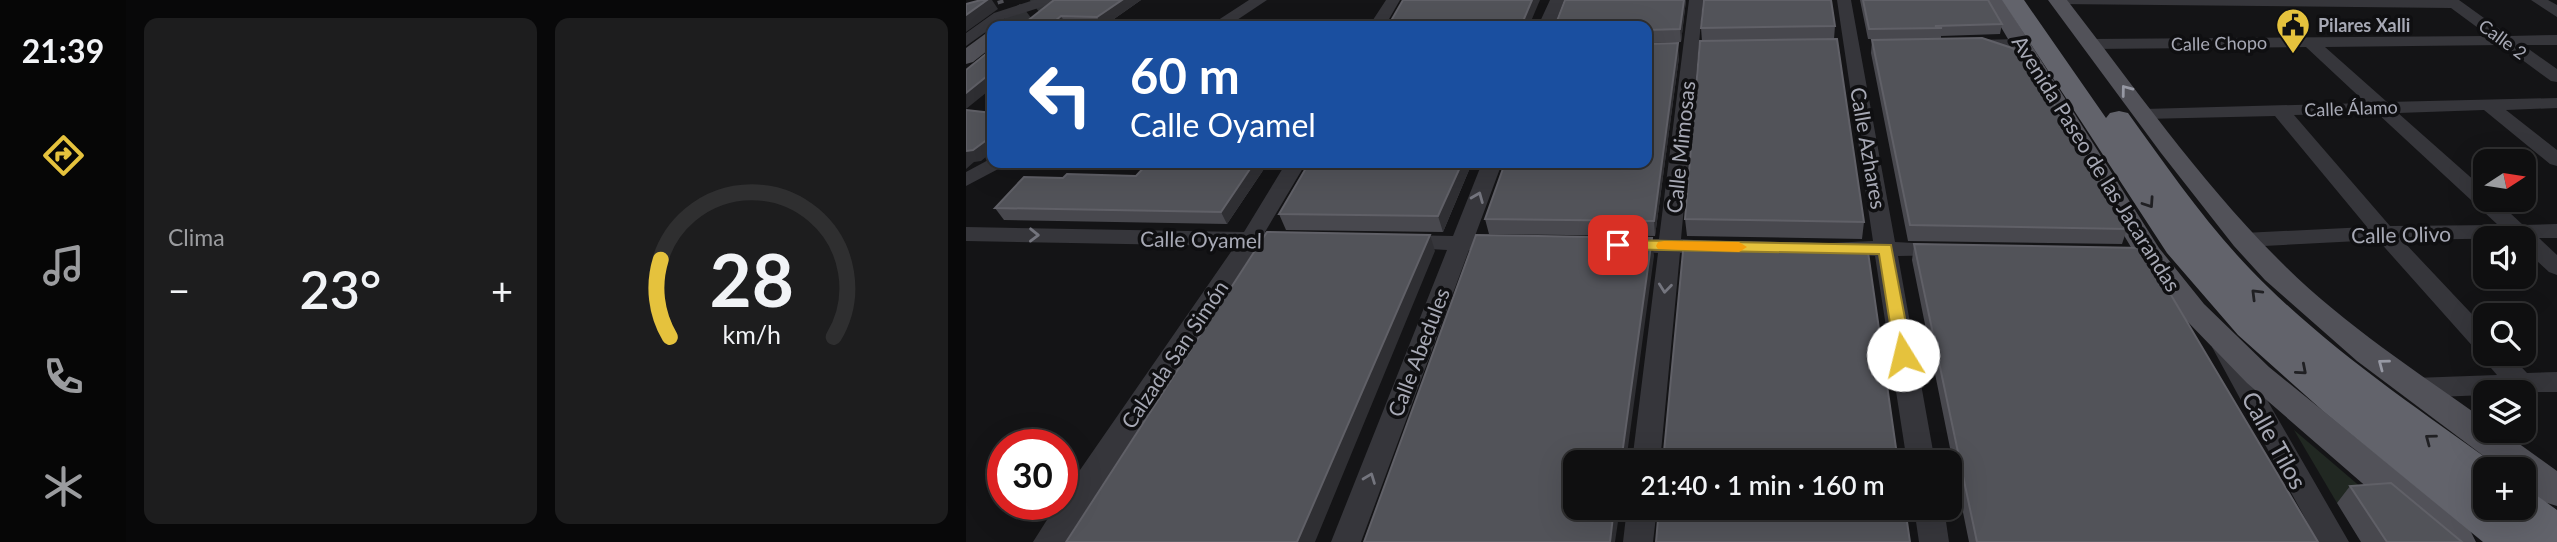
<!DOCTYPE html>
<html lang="es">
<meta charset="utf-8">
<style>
body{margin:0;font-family:Lato,sans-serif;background:#1d1d1e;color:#f1f3f6;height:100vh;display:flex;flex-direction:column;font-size:26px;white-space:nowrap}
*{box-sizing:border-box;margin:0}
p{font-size:23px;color:#9b9c9f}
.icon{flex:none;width:38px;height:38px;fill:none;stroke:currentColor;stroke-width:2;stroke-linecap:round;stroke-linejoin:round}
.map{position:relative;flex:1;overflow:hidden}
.panel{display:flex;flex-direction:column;gap:18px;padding:18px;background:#080809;width:840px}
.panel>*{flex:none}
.banner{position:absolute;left:21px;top:21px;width:665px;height:147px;border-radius:14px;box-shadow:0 7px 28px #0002,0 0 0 2px #2f2f30;background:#1a4fa0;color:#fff;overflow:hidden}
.needle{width:46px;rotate:78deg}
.controls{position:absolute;left:1507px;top:149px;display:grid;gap:14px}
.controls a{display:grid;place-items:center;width:63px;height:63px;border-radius:14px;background:#0f0f10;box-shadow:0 7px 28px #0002,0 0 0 2px #2f2f30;font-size:35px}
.speed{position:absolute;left:21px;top:429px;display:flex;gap:14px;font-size:35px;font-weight:700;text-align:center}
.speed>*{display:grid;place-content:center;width:91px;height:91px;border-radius:50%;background:#0f0f10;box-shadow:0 7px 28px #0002,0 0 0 2px #2f2f30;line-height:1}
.speed .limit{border:10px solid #d22;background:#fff;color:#111}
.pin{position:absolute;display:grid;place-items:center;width:60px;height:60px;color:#fff;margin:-30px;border-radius:14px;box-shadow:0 4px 10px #0006}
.me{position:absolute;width:77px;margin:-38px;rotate:351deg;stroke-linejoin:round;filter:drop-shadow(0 0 5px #0008)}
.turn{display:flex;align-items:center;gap:24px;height:147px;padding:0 28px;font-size:32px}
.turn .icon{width:91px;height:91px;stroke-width:2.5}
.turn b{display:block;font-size:49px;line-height:60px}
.big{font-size:52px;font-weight:600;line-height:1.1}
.panel .card{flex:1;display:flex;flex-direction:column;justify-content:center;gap:10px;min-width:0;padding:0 24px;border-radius:14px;background:#1d1d1e}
.panel .dial{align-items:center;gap:0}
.dial svg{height:182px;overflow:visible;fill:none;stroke:#2f2f30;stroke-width:7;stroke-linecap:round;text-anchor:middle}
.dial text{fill:#f1f3f6;stroke:none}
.heat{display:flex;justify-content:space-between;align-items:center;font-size:38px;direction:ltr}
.panel .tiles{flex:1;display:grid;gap:18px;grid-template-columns:repeat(2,1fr)}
.trip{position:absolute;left:597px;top:450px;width:399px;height:70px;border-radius:14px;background:#0f0f10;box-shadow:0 7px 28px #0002,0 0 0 2px #2f2f30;font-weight:600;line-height:70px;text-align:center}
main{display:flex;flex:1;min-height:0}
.tab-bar{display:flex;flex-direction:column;width:126px;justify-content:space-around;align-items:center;background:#060606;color:#9b9c9f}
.tab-bar .icon{width:49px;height:49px}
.tab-bar .on{color:#e5c23d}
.tab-bar b{font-size:32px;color:#f1f3f6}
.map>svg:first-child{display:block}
</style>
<main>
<nav class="tab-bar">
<b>21:39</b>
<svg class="icon on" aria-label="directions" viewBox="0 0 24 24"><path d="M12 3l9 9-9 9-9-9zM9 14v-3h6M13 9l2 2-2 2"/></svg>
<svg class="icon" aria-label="music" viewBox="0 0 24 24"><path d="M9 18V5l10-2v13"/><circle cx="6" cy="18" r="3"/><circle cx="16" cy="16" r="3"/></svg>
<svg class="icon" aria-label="phone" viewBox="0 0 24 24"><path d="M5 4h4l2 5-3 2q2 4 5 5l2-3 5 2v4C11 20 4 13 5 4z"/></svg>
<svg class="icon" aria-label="climate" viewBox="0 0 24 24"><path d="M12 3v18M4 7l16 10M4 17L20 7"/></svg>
</nav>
<section class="panel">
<div class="tiles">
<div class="card"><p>Clima</p>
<div class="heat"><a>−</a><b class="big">23°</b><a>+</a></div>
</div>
<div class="card dial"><svg viewBox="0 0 100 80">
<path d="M14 69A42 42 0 1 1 86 69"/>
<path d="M14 69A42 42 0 0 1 10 35" stroke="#e5c23d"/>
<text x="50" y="56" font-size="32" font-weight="700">28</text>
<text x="50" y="72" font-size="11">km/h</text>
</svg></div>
</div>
</section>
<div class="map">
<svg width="1591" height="542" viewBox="0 0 1591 542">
<rect width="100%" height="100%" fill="#141416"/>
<path fill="#212822" d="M1328,430L1410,500L1371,503Z"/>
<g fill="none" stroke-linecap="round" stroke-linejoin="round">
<path stroke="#313236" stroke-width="21" stroke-dasharray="21 10" stroke-linecap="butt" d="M44,25L76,0"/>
<path fill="#36363b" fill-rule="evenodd" d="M68,0H90L88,3L38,19L0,46V33L28,13Z
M283,0H301L262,26H243Z
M420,0H434L419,26H403Z
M584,0H598L588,26H572Z
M723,0H737L715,239L754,242L757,247L754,252L714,253L694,462H666L692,253L650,250L647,245L650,240L693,239Z
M871,0H885L929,242L985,245L988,250L985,255L932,256L969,462H941L909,256L863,253L860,248L863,243L907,241Z
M1085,0H1493L1543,36L1591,35V45H1557L1591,69V82L1585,81L1536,45L1359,47L1421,102L1591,98V108L1540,110L1591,150V166L1584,164L1518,110L1432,113L1519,190V200H1530L1557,225L1591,224V238H1573L1591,255V275L1583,272L1558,249V238L1436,240L1519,328V354H1543L1561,373L1591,372V392H1519V395L1448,398L1439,395L1435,388L1439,381L1448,378L1531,375L1519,361L1516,352L1510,350L1412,240L1278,247L1270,245L1267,240L1270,235L1278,233L1401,227L1309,116L1178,119L1169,114L1178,109L1400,103L1340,47L1125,49L1117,44L1125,39L1523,36L1485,8L1092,4ZM1411,113L1532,225L1424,226L1328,115Z
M1565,0H1582L1591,5V17Z
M1055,39L1061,41L1063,44L1061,47L1006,50L998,45L1006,40Z
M26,158V163H39L36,167L0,186V172Z
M320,163H340L299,232L334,235L337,240L334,245L291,246L99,542H67L91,504H96V496L269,246L0,241V227L278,232Z
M516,163H536L509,236L544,239L547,244L544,249L503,250L395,542H365L481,250L429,247L426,242L429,237L437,235L487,236Z
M1258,338L1267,341L1383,542H1352L1246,347L1249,341Z
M661,508H691L687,542H657Z
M948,508H978L983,542H953Z"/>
<path fill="#525259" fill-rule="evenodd" d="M1019,0H1037L1193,248L1238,304L1303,367L1504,530L1510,542H1464L1281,383L1218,318L1169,254Z
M1082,0H1101C1170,89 1236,184 1317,264C1376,323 1451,372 1519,420V430H1534L1591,471V506L1578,502L1558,486V469H1535L1391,361L1299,280L1268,246L1195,153Z
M26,32V47L7,62L0,64V48L19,34Z"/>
<path fill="#62636b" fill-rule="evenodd" d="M1036,0H1058L1140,118L1144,113L1153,111L1162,113C1201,167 1238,221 1284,269C1358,346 1448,406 1534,468L1519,469V508H1558V490L1570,495L1591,510V542H1517L1357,411L1272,335L1201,253Z"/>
<path stroke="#4f4f55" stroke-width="3.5" stroke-dasharray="6 5" stroke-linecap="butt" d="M0,12L41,0"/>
</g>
<path fill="#48484e" d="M88,0H175L138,26H55Z
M720,0L715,42L681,43V26Z
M894,0H1022L1036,24L1034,34L975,36V39H902Z
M869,26L868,39L898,222L896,239L721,236L719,219L736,41L735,28Z
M906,40L1161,229L1156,244L942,241L905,53Z
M713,57L689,236L523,234L519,219Z
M302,163L261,224L38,220L29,208L97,178L170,176Z
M506,163L477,232L320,230L313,214Z
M948,244L1352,542H1003L946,260Z
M1384,486L1496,542H1395L1371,503Z"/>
<path fill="#2f2f33" d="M21,0H26L32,9L0,32V15Z
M156,0H175L138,26H136L131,17Z
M566,0H574L563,26H555Z
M718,0H720L715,42L714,29Z
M95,16L101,26H83Z
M712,43L713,57L689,236L688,221Z
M26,72V88L0,109V93Z
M26,136V152L15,161L8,162L0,169V151Z
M288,163H302L261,224L255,212Z
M496,163H506L477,232L472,216Z
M464,235L469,251L349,542H331Z
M686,238L688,256L660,462H655Z
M648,508H654L649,542H644Z"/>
<path fill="#525359" stroke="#606067" stroke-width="2" d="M15,0H21L0,15V4Z
M88,0H156L131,17L95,16L83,26H55Z
M437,0H566L555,26H422Z
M599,0H718L714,29L681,30V26H589Z
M738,0H865L869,26L735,28Z
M897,0H1022L1036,24L969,26L976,28L903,29Z
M1016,38L1046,48L1059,57L1157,216L1161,229L944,225L906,40Z
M871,39L898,222L719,219L734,41Z
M712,43L688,221L519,219L539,163H681V44Z
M26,49V72L0,93V70Z
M0,110L26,113V136L7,150L0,151Z
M182,163H288L255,212L29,208L58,177L97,178L101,174L170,176Z
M343,163H496L472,216L313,214Z
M301,232L464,235L331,542H100Z
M510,235L686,238L655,462H609V508H648L644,542H398Z
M718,241L901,245L932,462H697Z
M948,244L1177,248L1352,542H1011Z
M1425,483L1496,542H1421L1384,486Z
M693,508H939L944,542H690Z"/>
<defs><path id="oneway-chevron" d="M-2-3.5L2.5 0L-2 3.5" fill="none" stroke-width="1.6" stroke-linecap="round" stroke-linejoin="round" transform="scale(1.75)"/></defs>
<g stroke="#9698a3">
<use href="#oneway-chevron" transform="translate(1160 90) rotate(-127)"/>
<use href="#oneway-chevron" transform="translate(1417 364) rotate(-143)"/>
</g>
<g stroke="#74757e">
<use href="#oneway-chevron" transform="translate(512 197) rotate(-68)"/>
<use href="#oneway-chevron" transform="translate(68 235) rotate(1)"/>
<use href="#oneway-chevron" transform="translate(699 288) rotate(96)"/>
<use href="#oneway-chevron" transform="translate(404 478) rotate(-69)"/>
</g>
<g stroke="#202023">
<use href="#oneway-chevron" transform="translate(1183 203) rotate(56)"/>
<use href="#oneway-chevron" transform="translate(1290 294) rotate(-135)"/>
<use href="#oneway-chevron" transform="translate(1336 370) rotate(41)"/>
<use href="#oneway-chevron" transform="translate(1464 439) rotate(-143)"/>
</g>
<path fill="#e5c23d" stroke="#957e28" stroke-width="2" d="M652,240L925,245L946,355L944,360H931L929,355L913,254L646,249L644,245L646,242Z"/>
<path fill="#f59e0b" d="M698,241L773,242L781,247L773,252L692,249L690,246L692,242Z"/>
<defs>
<g id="civic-pin" transform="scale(1.75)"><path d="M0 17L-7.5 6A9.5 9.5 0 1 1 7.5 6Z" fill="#e5c23d" stroke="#0f0f11"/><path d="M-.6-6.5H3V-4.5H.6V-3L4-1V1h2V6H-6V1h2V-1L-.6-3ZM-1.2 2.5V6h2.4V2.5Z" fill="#111"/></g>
</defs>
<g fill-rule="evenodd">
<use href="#civic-pin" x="1327" y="25"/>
</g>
<g text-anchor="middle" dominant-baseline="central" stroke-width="7" stroke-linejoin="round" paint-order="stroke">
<g font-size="18" font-weight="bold" fill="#a7a9b5" stroke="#0f0f11" text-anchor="start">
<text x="1352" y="25">Pilares Xalli</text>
</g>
<g font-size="18" fill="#a7a9b5" stroke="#0f0f11">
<text transform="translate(1537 39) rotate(36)">Calle 2</text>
<text transform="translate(1253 43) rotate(-1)">Calle Chopo</text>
<text transform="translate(1385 108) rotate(-2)">Calle Álamo</text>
</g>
<g font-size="21" fill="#a7a9b5" stroke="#0f0f11">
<text transform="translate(714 147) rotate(-84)">Calle Mimosas</text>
<text transform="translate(903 148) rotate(80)">Calle Azhares</text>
<text transform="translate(1131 163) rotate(58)">Avenida Paseo de las Jacarandas</text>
<text transform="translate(1435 234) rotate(-1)">Calle Olivo</text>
<text transform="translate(235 239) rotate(1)">Calle Oyamel</text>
<text transform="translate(452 352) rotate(-69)">Calle Abedules</text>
<text transform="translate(208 354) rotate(-56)">Calzada San Simón</text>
</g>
<g font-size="24" fill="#a7a9b5" stroke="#0f0f11">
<text transform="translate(1309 440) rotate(61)">Calle Tilos</text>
</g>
</g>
</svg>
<div class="controls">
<a><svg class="needle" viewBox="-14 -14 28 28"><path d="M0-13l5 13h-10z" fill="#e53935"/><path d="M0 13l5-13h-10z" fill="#9b9c9f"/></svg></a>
<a><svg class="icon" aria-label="sound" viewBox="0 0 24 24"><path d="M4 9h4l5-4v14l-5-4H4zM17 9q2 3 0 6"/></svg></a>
<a><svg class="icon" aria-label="search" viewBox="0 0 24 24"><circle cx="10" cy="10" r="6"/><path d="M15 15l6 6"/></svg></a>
<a><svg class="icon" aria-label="layers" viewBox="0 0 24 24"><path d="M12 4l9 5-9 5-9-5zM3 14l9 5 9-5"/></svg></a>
<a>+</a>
</div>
<div class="speed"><div class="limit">30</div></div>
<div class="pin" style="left:652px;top:245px;background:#d93025"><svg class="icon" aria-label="arrive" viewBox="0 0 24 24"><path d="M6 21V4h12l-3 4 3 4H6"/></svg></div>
<svg class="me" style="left:937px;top:355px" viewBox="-20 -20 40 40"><circle r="19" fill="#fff"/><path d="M0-13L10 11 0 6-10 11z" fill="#e5c23d"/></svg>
<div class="trip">21:40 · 1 min · 160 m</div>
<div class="banner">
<div class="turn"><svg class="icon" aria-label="left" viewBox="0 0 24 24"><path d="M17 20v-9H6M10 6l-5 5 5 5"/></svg><div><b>60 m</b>Calle Oyamel</div></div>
</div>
</div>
</main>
